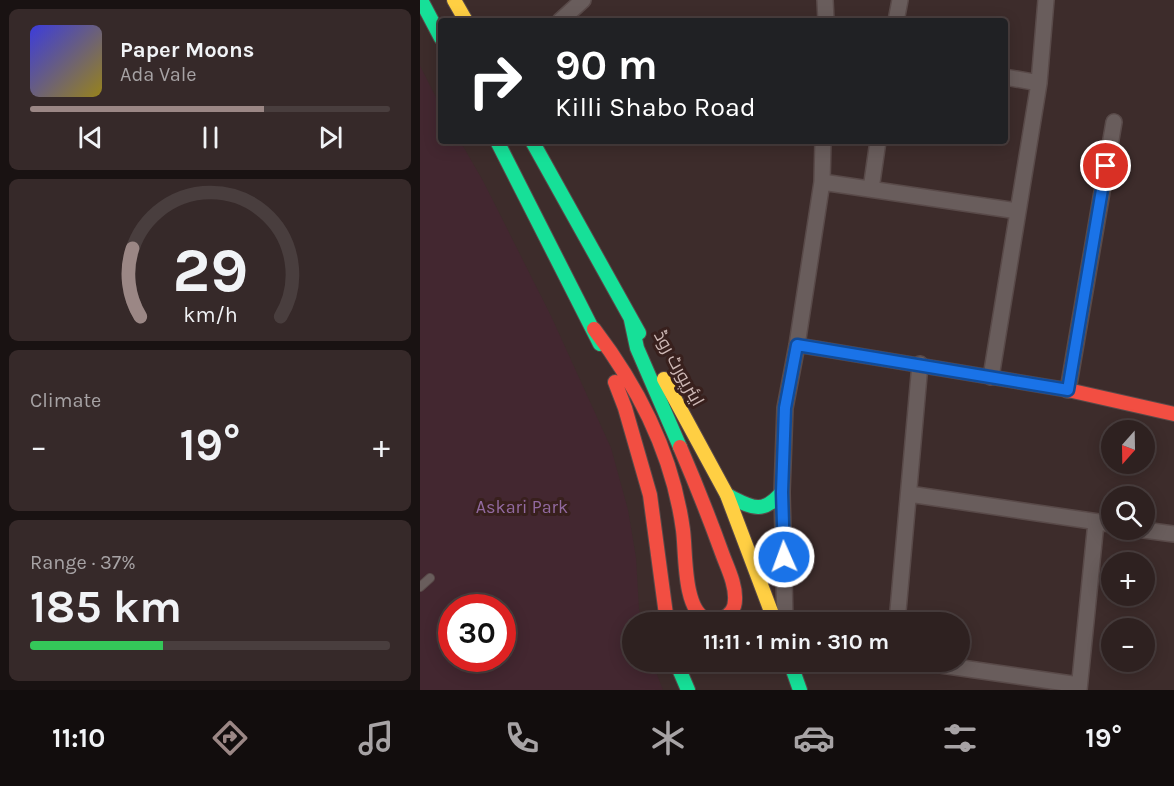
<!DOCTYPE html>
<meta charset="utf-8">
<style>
body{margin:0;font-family:Karla,Cairo,sans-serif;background:#362929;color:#f1f3f6;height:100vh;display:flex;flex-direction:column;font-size:22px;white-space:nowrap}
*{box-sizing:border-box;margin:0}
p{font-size:20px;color:#a7a3a5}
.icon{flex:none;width:33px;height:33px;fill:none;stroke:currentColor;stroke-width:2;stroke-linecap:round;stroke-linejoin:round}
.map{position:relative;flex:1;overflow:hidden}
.sheet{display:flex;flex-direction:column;gap:9px;padding:9px;background:#191212;width:420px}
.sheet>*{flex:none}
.guide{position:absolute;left:18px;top:18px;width:570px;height:126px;border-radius:6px;box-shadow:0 3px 15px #0003,0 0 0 2px #493e3e;background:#202124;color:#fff;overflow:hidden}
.needle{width:39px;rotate:200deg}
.controls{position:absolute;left:681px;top:420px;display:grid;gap:12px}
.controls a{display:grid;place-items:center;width:54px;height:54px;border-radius:50%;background:#2e2120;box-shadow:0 3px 15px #0003,0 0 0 2px #493e3e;font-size:30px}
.speed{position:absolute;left:18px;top:594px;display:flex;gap:12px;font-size:30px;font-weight:700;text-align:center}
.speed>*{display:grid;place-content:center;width:78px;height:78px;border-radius:50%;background:#2e2120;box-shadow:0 3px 15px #0003,0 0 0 2px #493e3e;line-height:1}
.speed .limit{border:9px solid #d22;background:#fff;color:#111}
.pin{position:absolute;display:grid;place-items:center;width:51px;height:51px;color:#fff;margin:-26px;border:3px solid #fff;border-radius:50%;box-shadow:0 2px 6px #0007}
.me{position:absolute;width:66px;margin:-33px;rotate:358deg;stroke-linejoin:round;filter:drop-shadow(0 0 4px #0008)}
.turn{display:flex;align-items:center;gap:21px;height:126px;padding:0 18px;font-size:27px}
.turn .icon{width:78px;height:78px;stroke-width:2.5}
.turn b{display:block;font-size:42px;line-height:51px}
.big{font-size:45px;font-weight:700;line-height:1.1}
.sheet .widget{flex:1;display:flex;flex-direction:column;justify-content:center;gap:9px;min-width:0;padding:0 21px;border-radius:9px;background:#362929}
.sheet .dial{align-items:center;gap:0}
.dial svg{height:156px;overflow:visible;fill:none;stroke:#493e3e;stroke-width:7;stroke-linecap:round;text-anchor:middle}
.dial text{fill:#f1f3f6;stroke:none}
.song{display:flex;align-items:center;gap:18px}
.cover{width:72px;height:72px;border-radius:9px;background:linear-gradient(135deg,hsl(240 70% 55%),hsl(50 70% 35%))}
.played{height:6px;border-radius:3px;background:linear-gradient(90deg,#9b8785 65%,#493e3e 65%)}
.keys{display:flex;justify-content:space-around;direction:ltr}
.heat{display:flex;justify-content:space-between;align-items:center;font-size:33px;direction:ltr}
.charge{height:9px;border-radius:4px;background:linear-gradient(90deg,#34c759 37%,#493e3e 0)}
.trip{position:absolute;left:202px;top:612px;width:348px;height:60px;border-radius:30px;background:#2e2120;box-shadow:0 3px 15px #0003,0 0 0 2px #493e3e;font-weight:700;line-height:60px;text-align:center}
.tabs{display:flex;height:96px;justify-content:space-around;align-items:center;background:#120d0d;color:#a7a3a5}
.tabs .icon{width:42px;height:42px}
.tabs .current{color:#9b8785}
.tabs b{font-size:27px;color:#f1f3f6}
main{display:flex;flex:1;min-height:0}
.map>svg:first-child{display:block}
</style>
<main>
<section class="sheet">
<div class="widget">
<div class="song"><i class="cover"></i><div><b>Paper Moons</b><p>Ada Vale</p></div></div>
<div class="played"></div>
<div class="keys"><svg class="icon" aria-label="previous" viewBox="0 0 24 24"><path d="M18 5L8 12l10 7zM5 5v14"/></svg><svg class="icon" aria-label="pause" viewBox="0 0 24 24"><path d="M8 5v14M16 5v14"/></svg><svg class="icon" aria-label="next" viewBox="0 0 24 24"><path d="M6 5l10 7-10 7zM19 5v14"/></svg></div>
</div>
<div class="widget dial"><svg viewBox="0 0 100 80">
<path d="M14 69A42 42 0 1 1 86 69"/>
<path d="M14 69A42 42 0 0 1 10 34" stroke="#9b8785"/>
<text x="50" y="56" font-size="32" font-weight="700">29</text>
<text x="50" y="72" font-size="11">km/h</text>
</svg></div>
<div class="widget"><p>Climate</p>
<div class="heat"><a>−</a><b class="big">19°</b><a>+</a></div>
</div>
<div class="widget"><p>Range · 37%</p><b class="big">185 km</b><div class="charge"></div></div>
</section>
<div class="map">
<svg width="754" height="690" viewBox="0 0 754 690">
<rect width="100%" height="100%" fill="#3d2c2b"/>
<path fill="#432730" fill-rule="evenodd" d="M0,66L21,107V141H40L63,181L131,316L191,448L208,510L216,558L219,609L222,622H213V662H232L243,690H0ZM32,608H82V658H32Z"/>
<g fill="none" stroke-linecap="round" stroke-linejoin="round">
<g stroke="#594a49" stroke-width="10">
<path id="lane" d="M0,587L10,578"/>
</g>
<g stroke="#594a49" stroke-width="18">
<path id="street" d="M405,0L406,21
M140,21L163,0
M476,21L480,0
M585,77L619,83
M402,182L598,211
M451,189L458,141
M571,377L619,83L626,0
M648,390L694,122
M489,494L692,524
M724,530L754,534
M365,622L362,492L365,408L377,345L402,182L403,141
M477,622L500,364
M500,662L659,685
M659,690L676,522"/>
</g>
<g stroke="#594a49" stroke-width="16">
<path id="fast" d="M1,0L21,38
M77,141L180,344
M112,141L219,333
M211,320L217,348L260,447
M307,495C331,507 342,516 362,492
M256,662L268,690
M370,662L380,690"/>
</g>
<g stroke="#594a49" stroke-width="16">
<path id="slow" d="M34,0L46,21
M244,379L307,495L355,622"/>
</g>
<g stroke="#594a49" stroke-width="16">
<path id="jam" d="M174,329C219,388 253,456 263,530C266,552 263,609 286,619C292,621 298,621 303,618C310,615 315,608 315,600C316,584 307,567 302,553C289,517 275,482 260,447
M377,345L648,390L754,414
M195,382L205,408L230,495L247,622"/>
</g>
<use href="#lane" stroke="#695d5c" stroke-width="8"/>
<use href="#street" stroke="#695d5c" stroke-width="15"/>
<use href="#fast" stroke="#16e098" stroke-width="14"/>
<use href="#slow" stroke="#ffcf43" stroke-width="14"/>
<use href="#jam" stroke="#f24e42" stroke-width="14"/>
</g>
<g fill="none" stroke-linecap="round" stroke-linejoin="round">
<g stroke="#114b97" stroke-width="15">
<path id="route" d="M364,557L362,492L365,408L377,345L648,390L686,166"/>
</g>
<use href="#route" stroke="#1a73e8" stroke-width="10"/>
</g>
<g text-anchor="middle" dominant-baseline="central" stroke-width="6" stroke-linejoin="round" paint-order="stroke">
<g font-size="18" fill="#cdb8b5" stroke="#38201d">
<text transform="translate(259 368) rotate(61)">ایئرپورٹ روڈ</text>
</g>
<g font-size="18" fill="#926aa0" stroke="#38201d">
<text x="102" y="507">Askari Park</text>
</g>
</g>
</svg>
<div class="controls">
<a><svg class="needle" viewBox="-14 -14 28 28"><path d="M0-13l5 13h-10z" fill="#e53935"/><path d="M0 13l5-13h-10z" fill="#a7a3a5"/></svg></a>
<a><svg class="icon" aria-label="search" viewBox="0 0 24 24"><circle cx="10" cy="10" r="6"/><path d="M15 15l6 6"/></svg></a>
<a>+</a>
<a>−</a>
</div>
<div class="speed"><div class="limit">30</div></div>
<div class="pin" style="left:686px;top:166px;background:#d93025"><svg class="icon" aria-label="arrive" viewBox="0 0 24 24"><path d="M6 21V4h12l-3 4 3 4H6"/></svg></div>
<svg class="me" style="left:364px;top:557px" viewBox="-20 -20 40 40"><circle r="17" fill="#1a73e8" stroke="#fff" stroke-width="3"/><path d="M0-11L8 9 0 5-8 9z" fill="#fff"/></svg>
<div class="trip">11:11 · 1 min · 310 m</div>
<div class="guide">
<div class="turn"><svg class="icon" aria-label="right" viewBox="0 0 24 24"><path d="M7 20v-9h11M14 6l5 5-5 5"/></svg><div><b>90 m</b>Killi Shabo Road</div></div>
</div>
</div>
</main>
<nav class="tabs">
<b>11:10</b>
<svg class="icon current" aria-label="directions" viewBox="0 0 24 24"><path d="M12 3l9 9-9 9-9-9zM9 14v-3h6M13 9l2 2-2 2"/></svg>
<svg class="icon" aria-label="music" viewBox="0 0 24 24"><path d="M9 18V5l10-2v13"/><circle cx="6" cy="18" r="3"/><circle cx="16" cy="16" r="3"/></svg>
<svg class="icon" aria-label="phone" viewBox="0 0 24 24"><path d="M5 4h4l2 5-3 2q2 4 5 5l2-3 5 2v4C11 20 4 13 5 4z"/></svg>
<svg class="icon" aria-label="climate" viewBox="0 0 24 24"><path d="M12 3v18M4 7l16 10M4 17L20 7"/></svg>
<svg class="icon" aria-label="car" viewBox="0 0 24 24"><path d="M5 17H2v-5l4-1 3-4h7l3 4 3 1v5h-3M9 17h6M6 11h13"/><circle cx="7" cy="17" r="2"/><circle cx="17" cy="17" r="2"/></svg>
<svg class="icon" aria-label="filters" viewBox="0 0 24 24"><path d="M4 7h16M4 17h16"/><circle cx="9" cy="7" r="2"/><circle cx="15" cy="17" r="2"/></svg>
<b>19°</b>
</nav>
